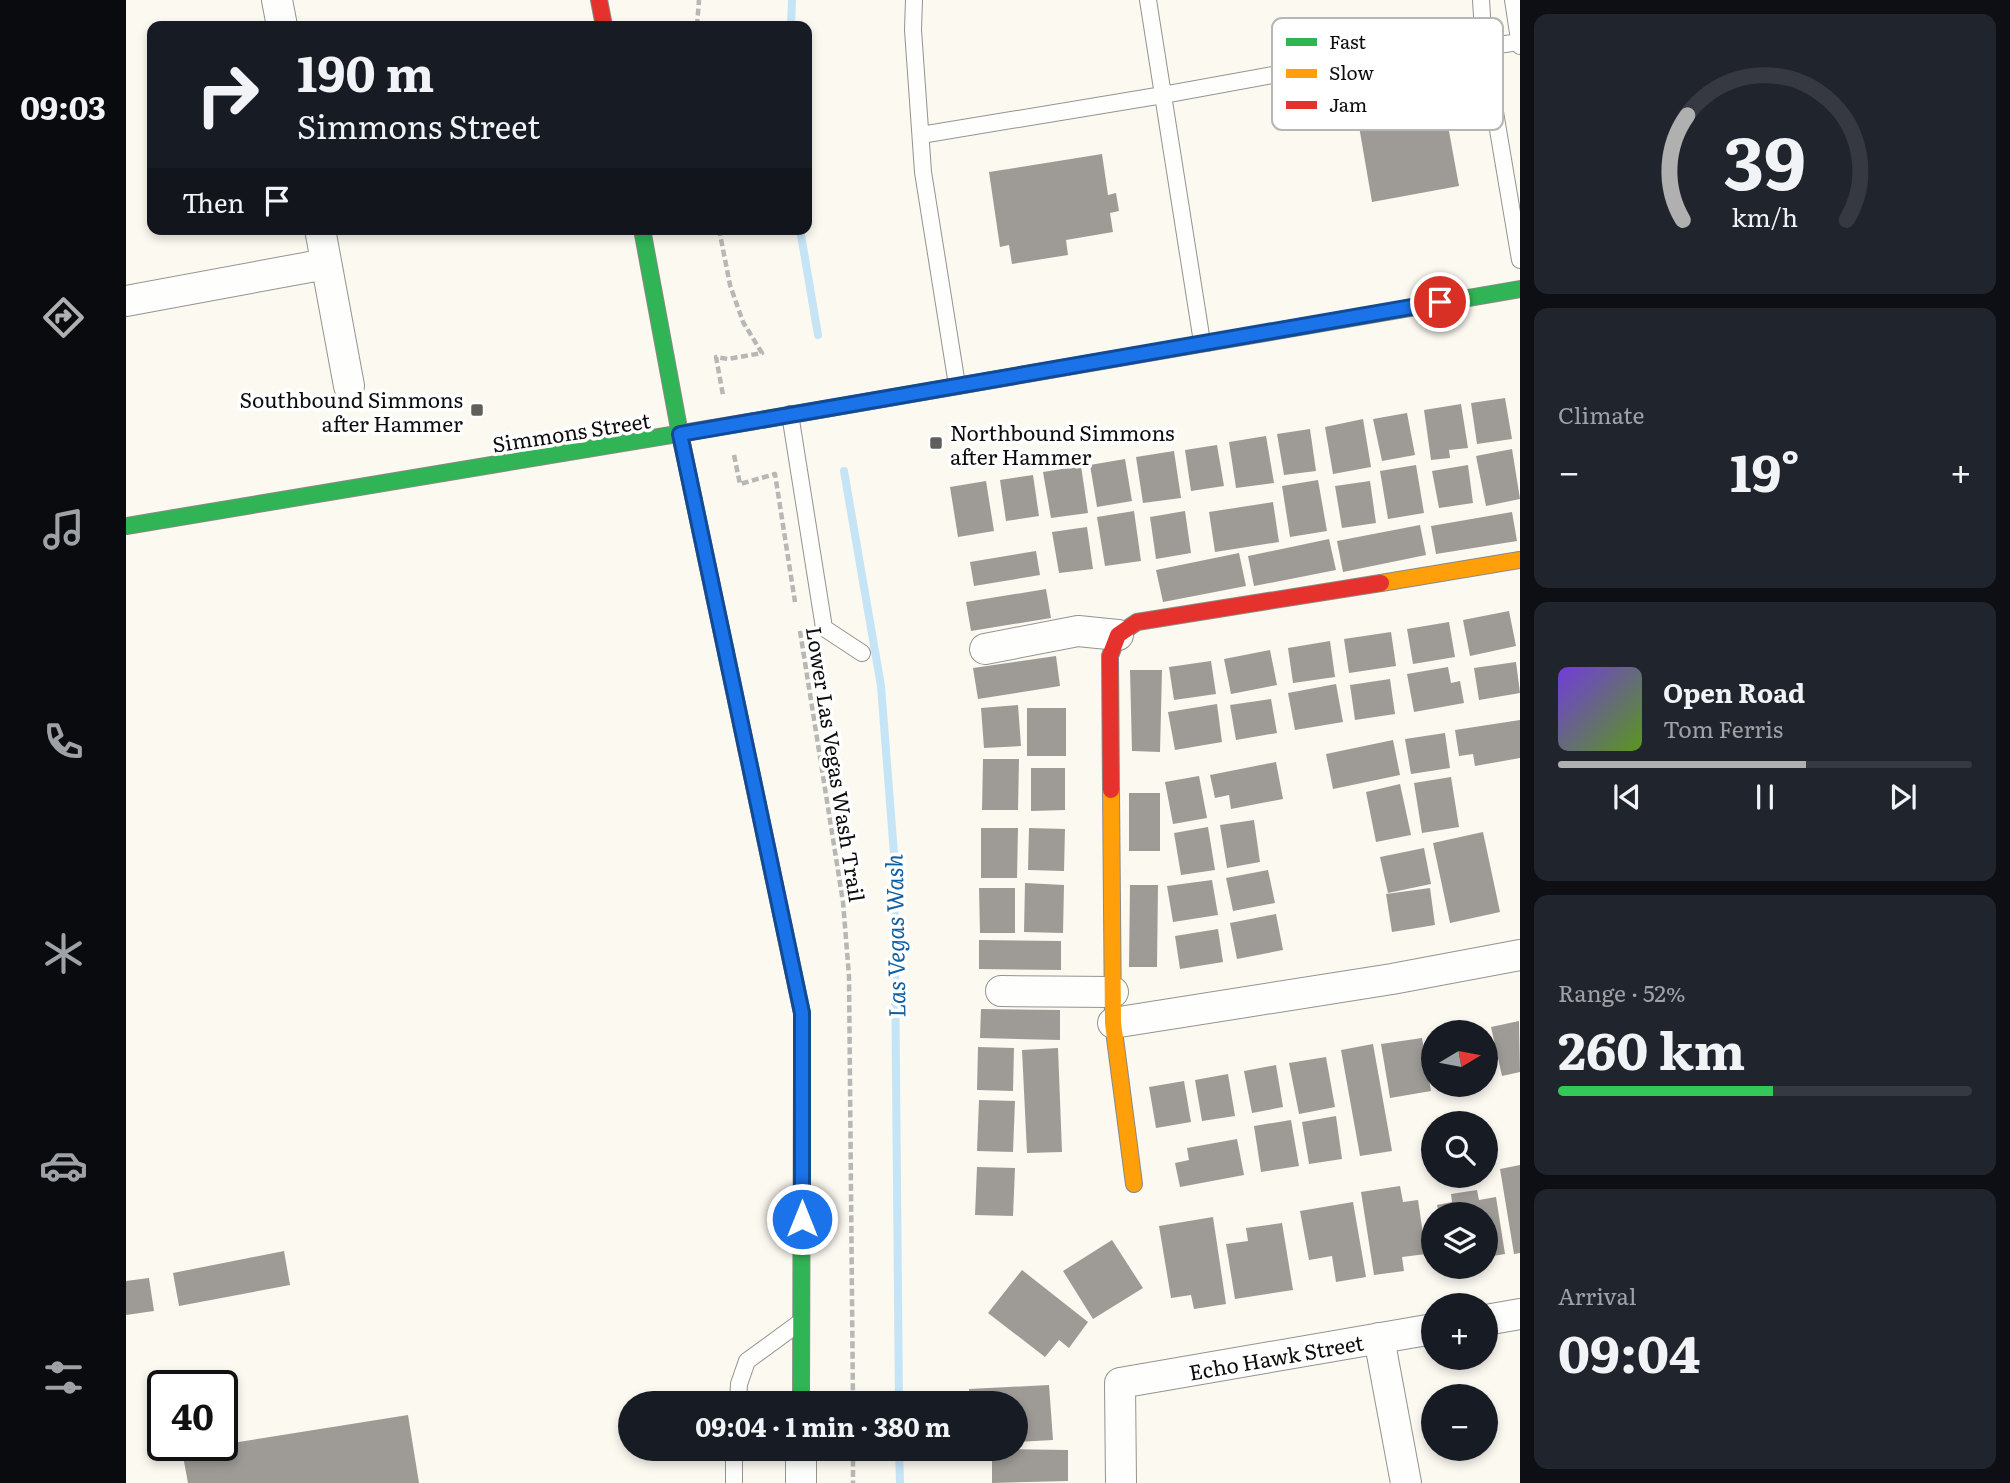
<!DOCTYPE html>
<meta charset="utf-8">
<style>
body{margin:0;font-family:Literata,serif;background:#20242c;color:#f1f3f6;height:100vh;display:flex;flex-direction:column;font-size:26px;white-space:nowrap}
*{box-sizing:border-box;margin:0}
p{font-size:23px;color:#9ea1a6}
.icon{flex:none;width:38px;height:38px;fill:none;stroke:currentColor;stroke-width:2;stroke-linecap:round;stroke-linejoin:round}
.map{position:relative;flex:1;overflow:hidden}
.panel{display:flex;flex-direction:column;gap:14px;padding:14px;background:#0d0f14;width:490px}
.panel>*{flex:none}
.top-card{position:absolute;left:21px;top:21px;width:665px;height:214px;border-radius:14px;box-shadow:0 4px 10px #0003;background:#171b24;color:#f1f3f6;overflow:hidden}
.needle{width:46px;rotate:80deg}
.fabs{position:absolute;left:1295px;top:1020px;display:grid;gap:14px}
.fabs a{display:grid;place-items:center;width:77px;height:77px;border-radius:50%;background:#171b24;box-shadow:0 4px 10px #0003;font-size:35px}
.speed{position:absolute;left:21px;top:1370px;display:flex;gap:14px;font-size:35px;font-weight:700;text-align:center}
.speed>*{display:grid;place-content:center;width:91px;height:91px;border-radius:50%;background:#171b24;box-shadow:0 4px 10px #0003;line-height:1}
.speed .limit{border:4px solid #111;border-radius:10px;background:#fff;color:#111}
.pin{position:absolute;display:grid;place-items:center;width:60px;height:60px;color:#fff;margin:-30px;border:4px solid #fff;border-radius:50%;box-shadow:0 2px 7px #0007}
.me{position:absolute;width:77px;margin:-38px;rotate:0deg;stroke-linejoin:round;filter:drop-shadow(0 0 5px #0008)}
.turn{display:flex;align-items:center;gap:24px;height:147px;padding:0 35px;font-size:32px}
.turn .icon{width:91px;height:91px;stroke-width:2.5}
.turn b{display:block;font-size:49px;line-height:60px}
.then{display:flex;align-items:center;height:66px;padding:0 35px;background:#0003;gap:14px;font-size:26px}
.big{font-size:52px;font-weight:700;line-height:1.1}
.panel .tile{flex:1;display:flex;flex-direction:column;justify-content:center;gap:10px;min-width:0;padding:0 24px;border-radius:14px;background:#20242c}
.panel .dial{align-items:center;gap:0}
.dial svg{height:182px;overflow:visible;fill:none;stroke:#363941;stroke-width:7;stroke-linecap:round;text-anchor:middle}
.dial text{fill:#f1f3f6;stroke:none}
.song{display:flex;align-items:center;gap:21px}
.cover{width:84px;height:84px;border-radius:10px;background:linear-gradient(135deg,hsl(260 70% 55%),hsl(90 70% 35%))}
.played{height:7px;border-radius:4px;background:linear-gradient(90deg,#b0b0b1 60%,#363941 60%)}
.keys{display:flex;justify-content:space-around;direction:ltr}
.heat{display:flex;justify-content:space-between;align-items:center;font-size:38px;direction:ltr}
.charge{height:10px;border-radius:5px;background:linear-gradient(90deg,#34c759 52%,#363941 0)}
.trip{position:absolute;left:492px;top:1391px;width:410px;height:70px;border-radius:35px;background:#171b24;box-shadow:0 4px 10px #0003;font-weight:700;line-height:70px;text-align:center}
main{display:flex;flex:1;min-height:0}
.tab-bar{display:flex;flex-direction:column;width:126px;justify-content:space-around;align-items:center;background:#090b0e;color:#9ea1a6}
.tab-bar .icon{width:49px;height:49px}
.tab-bar .on{color:#b0b0b1}
.tab-bar b{font-size:32px;color:#f1f3f6}
.map>svg:first-child{display:block}
</style>
<main>
<nav class="tab-bar">
<b>09:03</b>
<svg class="icon on" aria-label="directions" viewBox="0 0 24 24"><path d="M12 3l9 9-9 9-9-9zM9 14v-3h6M13 9l2 2-2 2"/></svg>
<svg class="icon" aria-label="music" viewBox="0 0 24 24"><path d="M9 18V5l10-2v13"/><circle cx="6" cy="18" r="3"/><circle cx="16" cy="16" r="3"/></svg>
<svg class="icon" aria-label="phone" viewBox="0 0 24 24"><path d="M5 4h4l2 5-3 2q2 4 5 5l2-3 5 2v4C11 20 4 13 5 4z"/></svg>
<svg class="icon" aria-label="climate" viewBox="0 0 24 24"><path d="M12 3v18M4 7l16 10M4 17L20 7"/></svg>
<svg class="icon" aria-label="car" viewBox="0 0 24 24"><path d="M5 17H2v-5l4-1 3-4h7l3 4 3 1v5h-3M9 17h6M6 11h13"/><circle cx="7" cy="17" r="2"/><circle cx="17" cy="17" r="2"/></svg>
<svg class="icon" aria-label="filters" viewBox="0 0 24 24"><path d="M4 7h16M4 17h16"/><circle cx="9" cy="7" r="2"/><circle cx="15" cy="17" r="2"/></svg>
</nav>
<div class="map">
<svg width="1394" height="1483" viewBox="0 0 1394 1483">
<rect width="100%" height="100%" fill="#fbf9f0"/>
<g fill="none" stroke-linecap="round" stroke-linejoin="round">
<path stroke="#c5e4f6" stroke-width="8" d="M665,26L666,0
M674,229L692,335
M718,471L755,686L768,854L773,1404
M773,1449L774,1483"/>
</g>
<path fill="#9e9b96" d="M1314,82L1333,186L1246,202L1228,97Z
M976,154L982,195L990,193L993,211L984,213L987,232L940,240L942,255L886,264L883,245L874,247L863,172Z
M1379,398L1386,439L1351,444L1345,403Z
M1335,404L1342,448L1323,450L1324,458L1305,460L1298,410Z
M1281,413L1289,455L1256,461L1247,419Z
M1237,419L1245,467L1207,474L1199,427Z
M1184,429L1190,471L1158,475L1151,434Z
M1140,436L1148,483L1110,488L1103,442Z
M1091,445L1098,486L1065,491L1059,450Z
M1386,449L1394,499L1360,506L1350,456Z
M1048,451L1055,498L1017,503L1010,457Z
M999,459L1006,501L971,507L964,465Z
M1290,465L1298,513L1262,519L1254,471Z
M1342,465L1347,503L1313,508L1306,471Z
M955,466L962,513L925,518L917,472Z
M907,475L913,516L880,521L874,480Z
M1192,480L1201,531L1164,537L1156,486Z
M860,481L868,531L832,537L824,487Z
M1244,481L1250,523L1216,528L1209,486Z
M1147,502L1153,542L1089,552L1083,512Z
M1008,511L1015,561L979,566L971,517Z
M1059,511L1065,553L1030,559L1024,517Z
M1386,512L1391,541L1310,554L1305,526Z
M1294,525L1300,555L1217,572L1211,541Z
M961,527L967,569L933,573L926,532Z
M1203,539L1210,570L1128,586L1122,556Z
M910,551L914,575L848,586L844,562Z
M1113,553L1120,586L1037,602L1030,570Z
M920,589L925,618L845,631L840,602Z
M1383,611L1390,646L1344,656L1337,620Z
M1323,622L1329,657L1287,664L1281,629Z
M1265,632L1270,666L1223,673L1218,639Z
M1204,641L1209,677L1167,683L1162,648Z
M1144,650L1151,685L1105,694L1098,659Z
M930,656L934,686L852,699L847,668Z
M1085,661L1090,694L1048,700L1043,667Z
M1390,662L1394,693L1353,700L1348,668Z
M1322,667L1325,683L1334,681L1338,703L1288,712L1281,674Z
M1004,670H1036L1034,752L1006,751Z
M1264,679L1269,714L1229,720L1224,685Z
M1210,684L1217,722L1169,730L1162,693Z
M1145,699L1151,733L1110,740L1104,705Z
M1091,704L1096,742L1049,750L1042,712Z
M892,705L895,746L858,748L855,708Z
M901,708H940V756H901Z
M1394,720V758L1349,766L1347,754L1333,756L1329,730Z
M1319,733L1324,768L1285,774L1279,739Z
M1267,740L1274,775L1207,789L1200,754Z
M857,759H893L892,810H856Z
M1150,762L1157,799L1105,809L1103,795L1089,798L1084,775Z
M905,768H939V810L905,811Z
M1073,776L1081,818L1047,824L1039,782Z
M1325,777L1333,827L1296,833L1288,783Z
M1274,784L1285,835L1250,842L1240,792Z
M1003,793H1034V851H1003Z
M1128,820L1134,862L1101,868L1094,825Z
M1082,827L1089,870L1055,875L1048,833Z
M855,828H892L891,878H855Z
M903,828L939,829L938,871L902,870Z
M1357,832L1374,912L1324,923L1307,843Z
M1298,848L1305,884L1262,893L1254,857Z
M1142,870L1149,903L1107,911L1100,878Z
M1086,880L1092,915L1047,922L1041,886Z
M899,883L938,885L937,933L898,932Z
M1004,885H1032L1031,967H1003Z
M853,888H889V933H854Z
M1304,888L1309,925L1266,932L1260,894Z
M1150,914L1157,950L1111,959L1104,923Z
M1092,929L1097,962L1054,969L1049,936Z
M853,940L935,941V970L853,969Z
M855,1009L934,1010V1040L854,1038Z
M1393,1021L1394,1072L1376,1076L1365,1027Z
M1296,1038L1305,1091L1264,1098L1255,1044Z
M1247,1044L1266,1151L1234,1156L1215,1050Z
M852,1047L888,1048L887,1091L851,1090Z
M932,1048L936,1152L901,1153L896,1050Z
M1200,1057L1209,1107L1173,1114L1163,1063Z
M1150,1065L1157,1107L1126,1113L1118,1071Z
M1102,1074L1109,1116L1076,1121L1069,1080Z
M1058,1081L1065,1122L1030,1128L1023,1087Z
M853,1100L889,1101L887,1152L851,1151Z
M1210,1116L1216,1159L1183,1164L1176,1122Z
M1165,1120L1173,1166L1135,1172L1128,1126Z
M1111,1139L1118,1175L1054,1187L1049,1163L1063,1160L1061,1148Z
M1394,1165V1253L1388,1254L1374,1169Z
M851,1167L889,1168L887,1216L849,1215Z
M1274,1186L1277,1202L1292,1200L1300,1254L1276,1257L1278,1271L1248,1275L1235,1192Z
M1351,1190L1353,1200L1370,1197L1379,1254L1360,1257V1214H1313L1311,1205L1326,1202L1325,1194Z
M1227,1202L1240,1277L1210,1282L1206,1256L1183,1260L1174,1211Z
M1087,1217L1100,1304L1068,1309L1065,1295L1045,1298L1033,1226Z
M1156,1223L1167,1290L1109,1299L1100,1244L1122,1241L1120,1228Z
M986,1240L1017,1288L967,1319L937,1271Z
M158,1251L164,1285L53,1306L47,1273Z
M896,1270L962,1322L943,1348L933,1340L919,1357L862,1313Z
M23,1278L28,1311L0,1315V1281Z
M923,1385L927,1440L889,1442V1404H844L843,1389Z
M282,1415L293,1483H62L56,1451Z
M866,1449L942,1450V1481L866,1483Z"/>
<g fill="none" stroke-linecap="round" stroke-linejoin="round">
<g stroke="#94938f" stroke-width="18">
<path id="lane" d="M788,0L787,30L797,172L831,385
M1022,0L1076,342
M1355,0L1358,47L1394,260
M1387,0L1394,46
M795,135L1037,95L1316,44L1358,47L1394,42
M664,414L698,628L736,653
M612,1404L613,1384L621,1361L673,1323
M608,1483V1449"/>
</g>
<g stroke="#94938f" stroke-width="32">
<path id="street" d="M151,0L156,26
M194,229L223,386
M0,301L200,264
M859,649L952,631L992,635
M875,991L987,992
M987,1023L1266,979L1394,955
M1360,1320L1394,1314
M1253,1338L1280,1483
M675,1449V1483
M995,1483L994,1383L1307,1329"/>
</g>
<g stroke="#8a8985" stroke-width="18">
<path id="fast" d="M516,229L554,434L583,572
M1081,343L1394,289
M0,526L629,421
M675,1404L676,1075"/>
</g>
<g stroke="#8a8985" stroke-width="18">
<path id="slow" d="M629,421L1081,343
M583,572L676,1013V1075
M1255,583L1394,560
M985,790L987,1023L1008,1184"/>
</g>
<g stroke="#8a8985" stroke-width="18">
<path id="jam" d="M473,0L478,26
M985,790L984,656L992,635L1011,622L1255,583"/>
</g>
<path stroke="#b7b7b5" stroke-width="4.5" stroke-dasharray="7 3.5" stroke-linecap="butt" d="M571,26L573,0
M593,229L604,285L617,322L636,353L602,359L590,357L597,395
M608,455L614,484L649,474L669,602
M674,631L717,902L723,976L727,1404
M727,1449V1483"/>
<use href="#lane" stroke="#fefefd" stroke-width="16"/>
<use href="#street" stroke="#fefefd" stroke-width="30"/>
<use href="#fast" stroke="#30b455" stroke-width="16"/>
<use href="#slow" stroke="#ff9f0a" stroke-width="16"/>
<use href="#jam" stroke="#e5322d" stroke-width="16"/>
</g>
<g fill="none" stroke-linecap="round" stroke-linejoin="round">
<g stroke="#114b97" stroke-width="18">
<path id="route" d="M676,1219V1013L554,434L1314,302"/>
</g>
<use href="#route" stroke="#1a73e8" stroke-width="12"/>
</g>
<g fill="#605f5c" stroke="#fff" stroke-width="2.5">
<rect x="344" y="403" width="14" height="14" rx="3.5"/>
<rect x="803" y="436" width="14" height="14" rx="3.5"/>
</g>
<g text-anchor="middle" dominant-baseline="central" stroke-width="7" stroke-linejoin="round" paint-order="stroke">
<g font-size="21" fill="#0c0c0c" stroke="#fff" text-anchor="end">
<text x="337" y="398">Southbound Simmons<tspan x="337" dy="24">after Hammer</tspan></text>
<text x="824" y="431" text-anchor="start">Northbound Simmons<tspan x="824" dy="24">after Hammer</tspan></text>
</g>
<g font-size="21" fill="#0c0c0c" stroke="#fff">
<text transform="translate(445 431) rotate(-9)">Simmons Street</text>
<text transform="translate(711 764) rotate(81)">Lower Las Vegas Wash Trail</text>
<text transform="translate(1150 1356) rotate(-10)">Echo Hawk Street</text>
</g>
<g font-size="23" font-style="italic" fill="#115fa3" stroke="#fff">
<text transform="translate(768 936) rotate(-91)">Las Vegas Wash</text>
</g>
</g>
<rect x="1146" y="18" width="231" height="112" rx="10" fill="#fff" stroke="#b6b6b6" stroke-width="2"/>
<rect x="1160" y="38" width="31" height="8" fill="#30b455"/>
<rect x="1160" y="69" width="31" height="9" fill="#ff9f0a"/>
<rect x="1160" y="101" width="31" height="8" fill="#e5322d"/>
<g font-size="19" fill="#0c0c0c">
<text x="1203" y="49">Fast</text>
<text x="1203" y="80">Slow</text>
<text x="1203" y="112">Jam</text>
</g>
</svg>
<div class="fabs">
<a><svg class="needle" viewBox="-14 -14 28 28"><path d="M0-13l5 13h-10z" fill="#e53935"/><path d="M0 13l5-13h-10z" fill="#9ea1a6"/></svg></a>
<a><svg class="icon" aria-label="search" viewBox="0 0 24 24"><circle cx="10" cy="10" r="6"/><path d="M15 15l6 6"/></svg></a>
<a><svg class="icon" aria-label="layers" viewBox="0 0 24 24"><path d="M12 4l9 5-9 5-9-5zM3 14l9 5 9-5"/></svg></a>
<a>+</a>
<a>−</a>
</div>
<div class="speed"><div class="limit">40</div></div>
<div class="pin" style="left:1314px;top:302px;background:#d93025"><svg class="icon" aria-label="arrive" viewBox="0 0 24 24"><path d="M6 21V4h12l-3 4 3 4H6"/></svg></div>
<svg class="me" style="left:676px;top:1219px" viewBox="-20 -20 40 40"><circle r="17" fill="#1a73e8" stroke="#fff" stroke-width="3"/><path d="M0-11L8 9 0 5-8 9z" fill="#fff"/></svg>
<div class="trip">09:04 · 1 min · 380 m</div>
<div class="top-card">
<div class="turn"><svg class="icon" aria-label="right" viewBox="0 0 24 24"><path d="M7 20v-9h11M14 6l5 5-5 5"/></svg><div><b>190 m</b>Simmons Street</div></div>
<div class="then">Then<svg class="icon" aria-label="arrive" viewBox="0 0 24 24"><path d="M6 21V4h12l-3 4 3 4H6"/></svg></div>
</div>
</div>
<section class="panel">
<div class="tile dial"><svg viewBox="0 0 100 80">
<path d="M14 69A42 42 0 1 1 86 69"/>
<path d="M14 69A42 42 0 0 1 16 23" stroke="#b0b0b1"/>
<text x="50" y="56" font-size="32" font-weight="700">39</text>
<text x="50" y="72" font-size="11">km/h</text>
</svg></div>
<div class="tile"><p>Climate</p>
<div class="heat"><a>−</a><b class="big">19°</b><a>+</a></div>
</div>
<div class="tile">
<div class="song"><i class="cover"></i><div><b>Open Road</b><p>Tom Ferris</p></div></div>
<div class="played"></div>
<div class="keys"><svg class="icon" aria-label="previous" viewBox="0 0 24 24"><path d="M18 5L8 12l10 7zM5 5v14"/></svg><svg class="icon" aria-label="pause" viewBox="0 0 24 24"><path d="M8 5v14M16 5v14"/></svg><svg class="icon" aria-label="next" viewBox="0 0 24 24"><path d="M6 5l10 7-10 7zM19 5v14"/></svg></div>
</div>
<div class="tile"><p>Range · 52%</p><b class="big">260 km</b><div class="charge"></div></div>
<div class="tile"><p>Arrival</p><b class="big">09:04</b></div>
</section>
</main>
